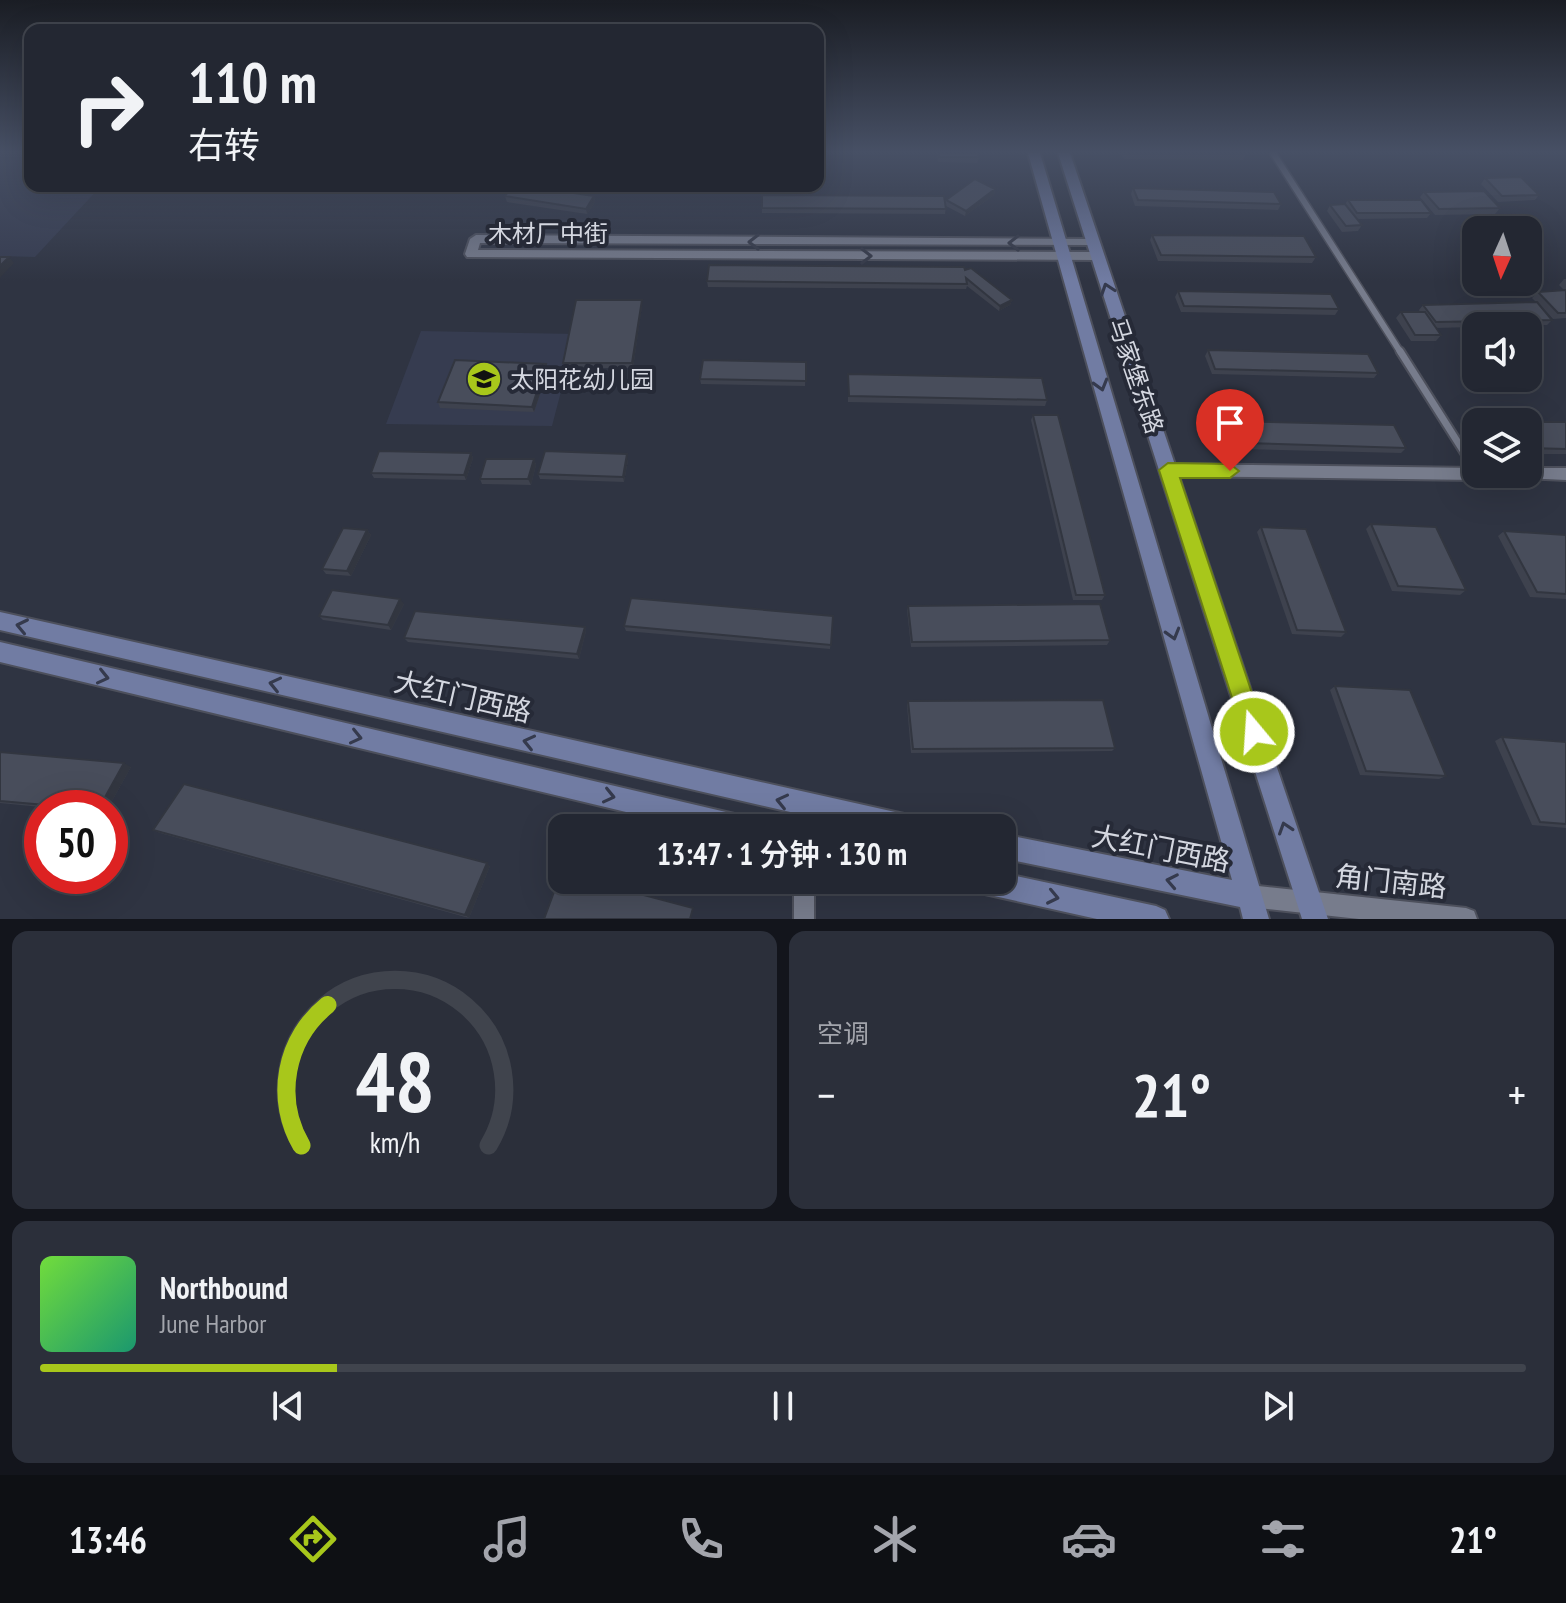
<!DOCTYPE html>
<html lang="zh">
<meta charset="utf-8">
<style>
body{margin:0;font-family:"PT Sans Narrow","Noto Sans SC",sans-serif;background:#2b2f3a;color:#f1f3f6;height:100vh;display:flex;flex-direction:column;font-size:30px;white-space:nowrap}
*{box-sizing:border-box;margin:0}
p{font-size:26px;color:#a3a5ac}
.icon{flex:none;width:44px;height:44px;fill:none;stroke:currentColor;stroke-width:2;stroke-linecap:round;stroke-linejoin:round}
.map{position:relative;height:919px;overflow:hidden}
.sheet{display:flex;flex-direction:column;gap:12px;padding:12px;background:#13151c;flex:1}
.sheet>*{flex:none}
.guide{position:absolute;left:24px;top:24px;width:800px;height:168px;border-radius:16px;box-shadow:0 8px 32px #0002,0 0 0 2px #40444d;background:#232732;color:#f1f3f6;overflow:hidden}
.needle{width:52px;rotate:183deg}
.controls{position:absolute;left:1462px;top:216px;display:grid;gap:16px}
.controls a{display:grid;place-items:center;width:80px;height:80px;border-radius:16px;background:#232732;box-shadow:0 8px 32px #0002,0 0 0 2px #40444d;font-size:40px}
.speed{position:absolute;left:24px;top:790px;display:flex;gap:16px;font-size:40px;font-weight:700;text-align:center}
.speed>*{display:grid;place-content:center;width:104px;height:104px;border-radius:50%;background:#232732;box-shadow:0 8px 32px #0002,0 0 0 2px #40444d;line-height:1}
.speed .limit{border:12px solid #d22;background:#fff;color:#111}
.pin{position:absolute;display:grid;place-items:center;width:68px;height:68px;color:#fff;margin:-82px -34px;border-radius:50% 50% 50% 0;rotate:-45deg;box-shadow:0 0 8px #0007}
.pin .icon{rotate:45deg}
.me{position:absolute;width:88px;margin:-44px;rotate:342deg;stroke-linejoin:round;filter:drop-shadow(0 0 6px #0008)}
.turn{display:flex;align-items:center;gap:28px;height:168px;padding:0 32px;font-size:36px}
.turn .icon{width:104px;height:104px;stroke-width:2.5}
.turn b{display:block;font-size:56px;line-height:68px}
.big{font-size:60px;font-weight:600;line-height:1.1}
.sheet .card{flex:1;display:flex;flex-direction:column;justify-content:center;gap:12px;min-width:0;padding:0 28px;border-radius:16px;background:#2b2f3a}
.sheet .dial{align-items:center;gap:0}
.dial svg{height:208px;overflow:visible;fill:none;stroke:#40444d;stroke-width:7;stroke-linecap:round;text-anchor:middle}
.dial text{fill:#f1f3f6;stroke:none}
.song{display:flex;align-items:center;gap:24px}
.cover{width:96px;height:96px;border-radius:12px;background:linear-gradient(135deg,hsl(100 70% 55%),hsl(160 70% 35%))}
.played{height:8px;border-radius:4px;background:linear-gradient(90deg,#a8c71b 20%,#40444d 20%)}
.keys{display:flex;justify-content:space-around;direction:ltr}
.heat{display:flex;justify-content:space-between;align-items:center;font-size:44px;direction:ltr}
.sheet .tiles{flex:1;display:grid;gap:12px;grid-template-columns:1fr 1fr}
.card:last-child{grid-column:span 2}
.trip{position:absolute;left:548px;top:814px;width:468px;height:80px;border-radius:16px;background:#232732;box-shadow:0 8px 32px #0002,0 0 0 2px #40444d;font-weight:600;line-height:80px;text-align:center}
.menu{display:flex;height:128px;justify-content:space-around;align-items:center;background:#0e1014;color:#a3a5ac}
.menu .icon{width:56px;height:56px}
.menu .selected{color:#a8c71b}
.menu b{font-size:36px;color:#f1f3f6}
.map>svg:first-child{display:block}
</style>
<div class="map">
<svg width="1566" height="919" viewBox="0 0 1566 919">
<rect width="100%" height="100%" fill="#2f3442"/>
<path fill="#363c50" d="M0,153H30V186H101L35,257L0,256Z
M421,331L576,334L552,426L386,424Z"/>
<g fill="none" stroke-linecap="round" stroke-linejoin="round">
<g stroke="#4d505c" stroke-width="9">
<path id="service-far1" d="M1273,153L1401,353"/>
</g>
<g stroke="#4d505c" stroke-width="11">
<path id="service" d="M1400,351L1476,471"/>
</g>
<g stroke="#4d505c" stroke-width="4">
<path id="minor" d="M476,235L1092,239L1098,243L1096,245L480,243L478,250L1096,252L1102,256L1096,260L467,257L465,254L470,239Z
M1168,464L1476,468V474H1483L1481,478L1476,480L1168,476L1163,474L1161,470L1163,466Z
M1528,468H1566V480L1523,478L1521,474H1528Z
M794,880H814V919H794Z"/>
</g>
<g stroke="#4d505c" stroke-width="4">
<path id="tertiary" d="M1249,885L1466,908L1474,911L1477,919H1359L1249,907L1241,904L1238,896L1241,888Z"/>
</g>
<g stroke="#4d505c" stroke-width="4">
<path id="secondary" d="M1028,153H1040L1269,919H1243L1240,907L1002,858V834L1232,880Z
M1058,153H1070L1328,919H1302Z
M0,612L913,816L922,819L925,828H860L0,630Z
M0,642L743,816L752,819L755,828H693L0,662Z
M1002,873L1156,906L1165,910L1169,919H1097L976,892L967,889L964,880H1002Z"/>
</g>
<use href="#service-far1" stroke="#777c8c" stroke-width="6"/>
<use href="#service" stroke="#777c8c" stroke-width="7"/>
<use href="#minor" fill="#777c8c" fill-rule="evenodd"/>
<use href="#tertiary" fill="#777c8c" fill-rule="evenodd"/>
<use href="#secondary" fill="#717ca3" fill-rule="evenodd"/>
</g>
<path fill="#3e424e" d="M937,153H978L979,157L977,163L938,162Z
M1121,153H1245L1246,154L1243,160L1124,159Z
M1485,178L1539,195L1535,200L1498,202L1481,184Z
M1133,188L1281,204L1278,210L1135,206L1131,194Z
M995,189L994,195L965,216L946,206L945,214L762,213V195L945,204L946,200Z
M1424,192L1500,208L1495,214L1435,215L1420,197Z
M505,196H594L595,202L587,214L507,202Z
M1348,200L1431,213L1427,218L1357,219L1362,225L1358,231L1342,232L1327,211L1330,205L1345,204Z
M1152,235L1316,257L1312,263L1158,261L1150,240Z
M965,270L1012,300L1010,305L999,311L967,286L966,289L708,287L707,281Z
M1564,279H1566V318L1553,319L1543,308L1552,320L1547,325L1436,328L1441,335L1436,341H1411L1396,318L1401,312H1420L1419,310L1423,305L1536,302L1532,298L1538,292L1564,290L1559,285Z
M1178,291L1339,309L1335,315L1181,312L1175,297Z
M642,306L633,368H564L563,363Z
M1208,350L1378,373L1374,378L1212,374L1205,356Z
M806,362L805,386L701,384L700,379Z
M546,364L548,370L534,412L440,408L438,402Z
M848,374L1047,400L1045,406L848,402Z
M1033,415L1105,595L1102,600H1073L1031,420Z
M1235,421L1406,448L1401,453L1240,449L1232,426Z
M1473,422H1476V440L1468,427Z
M1528,422H1566V454H1528Z
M471,453L473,458L466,480L374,478L371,473Z
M534,459L536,465L531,485L482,484L480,479Z
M628,460L624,482L540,479L538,474Z
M1371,524L1466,590L1460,595L1392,591L1366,529Z
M1261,527L1346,632L1341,637L1292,634L1257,532Z
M367,530L371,535L351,576L326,574L322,569Z
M1504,531L1566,535V599L1530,597L1498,536Z
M404,604L391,630L323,620L319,616Z
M908,606L1110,640L1107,645L911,647L907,610Z
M833,616L830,649L626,631L624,626Z
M585,627L586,631L579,659L408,642L404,638Z
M1335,686L1446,776L1439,779L1360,775L1330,690Z
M908,701L1115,748L1112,751L911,753L907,705Z
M1502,737L1566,742V828L1532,825L1495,741Z
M0,752L131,767L108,808H51L0,803Z
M153,830L490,866L469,918L160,833Z"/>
<path fill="#323640" d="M995,189L994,195L965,216L966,211Z
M594,196L595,202L587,214L586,209Z
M9,257L14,263L0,278V266Z
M642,300V306L633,368L632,363Z
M1012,300L1010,305L999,311L1000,306Z
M546,364L548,370L534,412L532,407Z
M471,453L473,458L466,480L464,475Z
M627,454L628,460L624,482L623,477Z
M534,459L536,465L531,485L528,479Z
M367,530L371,535L351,576L347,571Z
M400,599L404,604L391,630L388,625Z
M585,627L586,631L579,659L577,654Z
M124,763L131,767L108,808H99Z
M487,863L490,866L469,918L465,915Z"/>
<path fill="#484d5b" stroke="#323640" stroke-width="2" d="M939,153H978L979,157H939Z
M1126,153H1245L1246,154Z
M1521,177L1539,195L1502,196L1485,178Z
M975,179L995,189L966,211L946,200Z
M513,186H526L594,196L586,209L505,196Z
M1133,188L1274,192L1281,204L1138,200Z
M1484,191L1500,208L1439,209L1424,192Z
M762,195L944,196L946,209L762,208Z
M1348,200H1421L1431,213H1357Z
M1345,204L1362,225L1346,226L1330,205Z
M1152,235L1304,236L1316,257L1161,255Z
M0,257H9L0,266Z
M709,265L964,267L965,270L971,268L1012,300L1000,306L966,278L967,284L707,281Z
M1566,290V313H1558L1538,292Z
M1178,291L1331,294L1339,309L1184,306Z
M576,300H642L632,363H563Z
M1537,302L1552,320L1436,322L1423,305Z
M1401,312H1425L1441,335H1415Z
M1208,350L1368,354L1378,373L1215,369Z
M455,360L546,364L532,407L438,402Z
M703,360L806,362V381L700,379Z
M848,374L1042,378L1047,400L849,396Z
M1033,415H1058L1105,595H1076Z
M1235,421L1394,425L1406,448L1244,443Z
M1528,422H1566V449L1528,448Z
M379,451L471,453L464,475L371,473Z
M545,451L627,454L623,477L538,474Z
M486,459H534L528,479H480Z
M1371,524L1436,527L1466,590L1398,586Z
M1261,527L1306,529L1346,632L1297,630Z
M343,528L367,530L347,571L322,569Z
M1504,531L1566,535V594L1537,592Z
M332,590L400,599L388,625L319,616Z
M631,598L833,616L831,645L624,626Z
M1100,604L1110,640L912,642L908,606Z
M415,611L585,627L577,654L404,638Z
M1335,686L1410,690L1446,776L1366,771Z
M1103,700L1115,748L913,749L908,701Z
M1502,737L1566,742V824L1540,822Z
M0,752L124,763L99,808H80L0,801Z
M184,784L487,863L465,915L153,830Z
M561,873H562V880H587L693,908L690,919H544Z"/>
<defs><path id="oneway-chevron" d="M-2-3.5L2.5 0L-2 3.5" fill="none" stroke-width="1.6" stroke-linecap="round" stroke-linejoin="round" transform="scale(2)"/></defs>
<g stroke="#363a48">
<use href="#oneway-chevron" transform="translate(754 242) rotate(-180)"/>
<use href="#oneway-chevron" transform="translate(1014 243) rotate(-180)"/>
<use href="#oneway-chevron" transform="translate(866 256)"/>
</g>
<g stroke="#353a4d">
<use href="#oneway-chevron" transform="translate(1107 289) rotate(-109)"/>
<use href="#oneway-chevron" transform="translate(1101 385) rotate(74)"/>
<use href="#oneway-chevron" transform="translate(22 626) rotate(-168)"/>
<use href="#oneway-chevron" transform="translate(1173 634) rotate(74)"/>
<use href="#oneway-chevron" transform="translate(103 677) rotate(13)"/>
<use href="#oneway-chevron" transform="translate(275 684) rotate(-167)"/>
<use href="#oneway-chevron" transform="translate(356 737) rotate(13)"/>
<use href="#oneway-chevron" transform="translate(529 742) rotate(-167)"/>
<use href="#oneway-chevron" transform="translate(609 796) rotate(13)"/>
<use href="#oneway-chevron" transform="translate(782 801) rotate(-167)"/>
<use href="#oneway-chevron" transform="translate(1285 828) rotate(-108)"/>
<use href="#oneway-chevron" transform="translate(1172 881) rotate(-169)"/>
<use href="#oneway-chevron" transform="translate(1053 897) rotate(12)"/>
</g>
<linearGradient id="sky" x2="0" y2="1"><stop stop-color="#1a1d24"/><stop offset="0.54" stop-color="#475065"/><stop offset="1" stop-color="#475065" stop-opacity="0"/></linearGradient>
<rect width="1566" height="281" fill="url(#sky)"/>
<path fill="#a8c71b" stroke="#6d8112" stroke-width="2" d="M1168,463L1230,464L1239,471L1230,478H1180L1265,732L1262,740L1254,744L1246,740L1243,732L1159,470Z"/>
<defs>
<g id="school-disc" transform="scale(1.8)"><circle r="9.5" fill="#a8c71b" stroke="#262a37"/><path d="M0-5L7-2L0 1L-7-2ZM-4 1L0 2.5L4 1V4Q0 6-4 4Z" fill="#111"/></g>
</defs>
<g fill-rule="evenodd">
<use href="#school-disc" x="484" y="379"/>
</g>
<g text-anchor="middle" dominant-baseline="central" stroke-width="8" stroke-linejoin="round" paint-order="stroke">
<g font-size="24" fill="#d4d7e0" stroke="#262a37">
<text x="548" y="233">木材厂中街</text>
<text transform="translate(1136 376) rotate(71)">马家堡东路</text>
</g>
<g font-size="24" fill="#d4d7e0" stroke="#262a37" text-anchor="start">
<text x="510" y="379">太阳花幼儿园</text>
</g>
<g font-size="28" fill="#d4d7e0" stroke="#262a37">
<text transform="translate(463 696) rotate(13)">大红门西路</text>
<text transform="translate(1161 848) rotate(11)">大红门西路</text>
<text transform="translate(1391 881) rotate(6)">角门南路</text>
</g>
</g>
</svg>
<div class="controls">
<a><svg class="needle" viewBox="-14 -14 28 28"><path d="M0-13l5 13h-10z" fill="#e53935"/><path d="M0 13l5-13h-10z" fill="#a3a5ac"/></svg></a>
<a><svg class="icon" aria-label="sound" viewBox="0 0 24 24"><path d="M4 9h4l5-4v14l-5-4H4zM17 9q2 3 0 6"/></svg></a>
<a><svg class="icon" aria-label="layers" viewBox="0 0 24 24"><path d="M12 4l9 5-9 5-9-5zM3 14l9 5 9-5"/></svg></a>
</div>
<div class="speed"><div class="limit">50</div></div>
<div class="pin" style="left:1230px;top:471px;background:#d93025"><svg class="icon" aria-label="arrive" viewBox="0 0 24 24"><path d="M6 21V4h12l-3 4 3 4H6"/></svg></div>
<svg class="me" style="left:1254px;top:732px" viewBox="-20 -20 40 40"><circle r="17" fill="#a8c71b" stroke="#fff" stroke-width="3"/><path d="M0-11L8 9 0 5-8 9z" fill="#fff"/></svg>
<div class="trip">13:47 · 1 分钟 · 130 m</div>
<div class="guide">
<div class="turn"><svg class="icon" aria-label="right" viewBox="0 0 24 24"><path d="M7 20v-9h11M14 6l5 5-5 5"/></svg><div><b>110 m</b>右转</div></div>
</div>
</div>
<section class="sheet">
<div class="tiles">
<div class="card dial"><svg viewBox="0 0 100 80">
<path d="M14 69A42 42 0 1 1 86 69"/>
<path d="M14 69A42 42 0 0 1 24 15" stroke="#a8c71b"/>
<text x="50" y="56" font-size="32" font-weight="700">48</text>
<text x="50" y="72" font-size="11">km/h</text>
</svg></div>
<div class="card"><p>空调</p>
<div class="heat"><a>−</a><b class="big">21°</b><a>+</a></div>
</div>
<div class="card">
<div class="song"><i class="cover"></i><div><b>Northbound</b><p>June Harbor</p></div></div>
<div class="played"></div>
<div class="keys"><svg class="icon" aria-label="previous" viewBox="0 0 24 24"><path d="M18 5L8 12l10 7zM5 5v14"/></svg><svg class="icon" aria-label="pause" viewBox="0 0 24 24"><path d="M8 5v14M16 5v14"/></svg><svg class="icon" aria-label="next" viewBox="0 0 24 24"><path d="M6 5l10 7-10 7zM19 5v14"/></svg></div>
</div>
</div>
</section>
<nav class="menu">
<b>13:46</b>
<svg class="icon selected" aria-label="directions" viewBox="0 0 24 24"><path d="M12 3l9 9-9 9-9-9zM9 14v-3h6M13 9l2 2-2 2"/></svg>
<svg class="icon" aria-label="music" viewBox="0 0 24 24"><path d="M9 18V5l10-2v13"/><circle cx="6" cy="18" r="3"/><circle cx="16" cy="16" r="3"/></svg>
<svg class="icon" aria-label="phone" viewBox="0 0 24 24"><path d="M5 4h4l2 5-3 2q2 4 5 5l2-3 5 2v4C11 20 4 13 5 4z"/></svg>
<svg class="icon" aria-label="climate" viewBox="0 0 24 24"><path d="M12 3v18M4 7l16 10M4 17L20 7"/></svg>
<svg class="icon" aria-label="car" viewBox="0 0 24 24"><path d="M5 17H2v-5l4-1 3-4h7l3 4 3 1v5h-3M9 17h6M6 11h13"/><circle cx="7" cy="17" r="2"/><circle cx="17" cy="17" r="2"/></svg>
<svg class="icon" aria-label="filters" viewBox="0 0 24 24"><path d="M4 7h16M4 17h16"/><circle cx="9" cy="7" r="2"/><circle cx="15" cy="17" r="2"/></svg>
<b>21°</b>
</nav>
